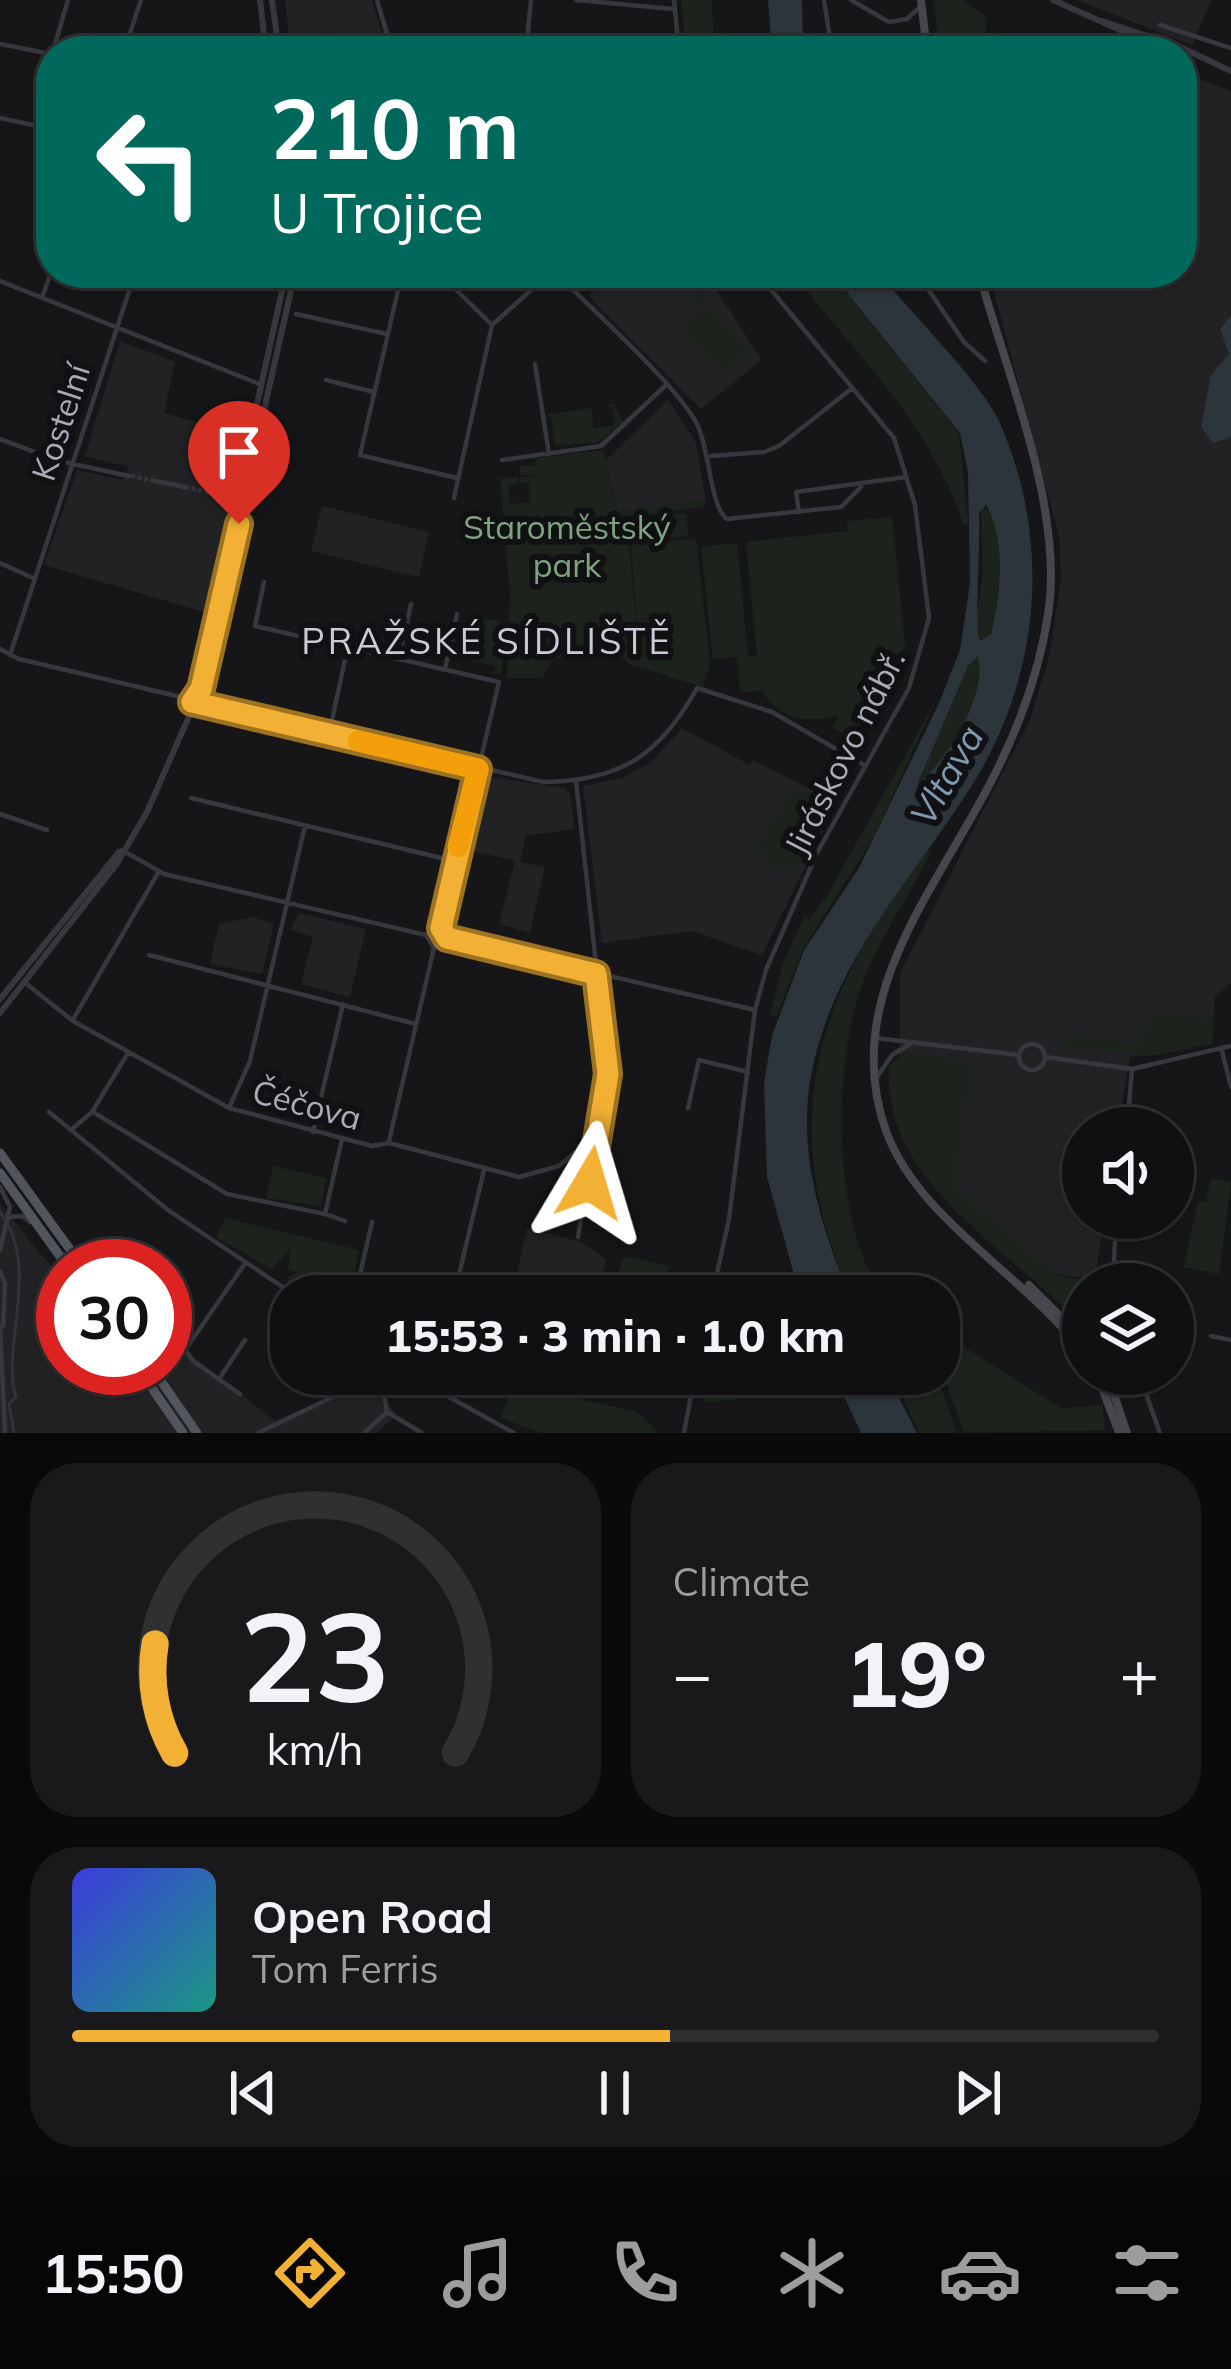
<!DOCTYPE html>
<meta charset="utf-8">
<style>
body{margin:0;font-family:Mulish,sans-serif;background:#19191b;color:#f1f3f6;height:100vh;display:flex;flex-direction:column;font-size:45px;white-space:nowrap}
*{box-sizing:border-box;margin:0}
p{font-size:39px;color:#9c9d9f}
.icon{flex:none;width:66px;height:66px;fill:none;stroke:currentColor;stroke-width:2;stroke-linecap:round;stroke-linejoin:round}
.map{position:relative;height:1433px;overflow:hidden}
.panel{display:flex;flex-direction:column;gap:30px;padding:30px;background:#09090a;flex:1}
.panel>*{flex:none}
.guide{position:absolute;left:36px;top:36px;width:1161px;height:252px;border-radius:48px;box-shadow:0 3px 9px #0004,0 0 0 3px #303032;background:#00695c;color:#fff;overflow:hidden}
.tools{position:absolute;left:1062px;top:1107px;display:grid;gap:24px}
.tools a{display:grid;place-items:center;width:132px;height:132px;border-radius:50%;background:#101012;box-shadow:0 3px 9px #0004,0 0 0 3px #303032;font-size:60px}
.speed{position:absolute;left:36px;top:1239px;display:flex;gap:24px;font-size:60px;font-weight:700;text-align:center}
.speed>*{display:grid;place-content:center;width:156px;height:156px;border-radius:50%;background:#101012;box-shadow:0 3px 9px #0004,0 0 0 3px #303032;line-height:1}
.speed .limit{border:18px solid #d22;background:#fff;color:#111}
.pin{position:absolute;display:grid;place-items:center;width:102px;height:102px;color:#fff;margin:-123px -51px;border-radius:50% 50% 50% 0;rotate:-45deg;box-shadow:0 0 12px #0007}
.pin .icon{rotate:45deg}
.me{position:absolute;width:132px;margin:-66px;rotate:7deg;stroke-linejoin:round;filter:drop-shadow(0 0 9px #0008)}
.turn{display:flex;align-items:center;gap:42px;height:252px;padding:0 36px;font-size:54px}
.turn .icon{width:156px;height:156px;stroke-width:2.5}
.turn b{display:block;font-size:84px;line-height:102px}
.big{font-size:90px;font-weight:800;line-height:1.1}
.panel .card{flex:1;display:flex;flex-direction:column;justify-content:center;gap:18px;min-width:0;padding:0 42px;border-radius:48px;background:#19191b}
.panel .dial{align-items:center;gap:0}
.dial svg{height:312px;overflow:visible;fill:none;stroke:#303032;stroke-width:7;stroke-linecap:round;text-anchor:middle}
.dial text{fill:#f1f3f6;stroke:none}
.song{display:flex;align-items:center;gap:36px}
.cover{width:144px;height:144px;border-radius:18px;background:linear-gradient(135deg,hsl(240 70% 55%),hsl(170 70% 35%))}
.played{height:12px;border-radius:6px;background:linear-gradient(90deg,#f2b134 55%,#303032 55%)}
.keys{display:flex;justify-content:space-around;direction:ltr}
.heat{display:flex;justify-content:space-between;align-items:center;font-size:66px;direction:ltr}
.panel .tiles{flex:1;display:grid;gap:30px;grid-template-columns:1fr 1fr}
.card:last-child{grid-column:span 2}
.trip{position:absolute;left:270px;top:1275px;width:690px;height:120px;border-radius:48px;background:#101012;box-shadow:0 3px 9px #0004,0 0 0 3px #303032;font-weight:800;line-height:120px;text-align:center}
.menu{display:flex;height:192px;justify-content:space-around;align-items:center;background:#060607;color:#9c9d9f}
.menu .icon{width:84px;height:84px}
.menu .selected{color:#f2b134}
.menu b{font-size:54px;color:#f1f3f6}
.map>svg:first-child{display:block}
</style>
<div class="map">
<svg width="1231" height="1433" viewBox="0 0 1231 1433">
<rect width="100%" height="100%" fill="#161618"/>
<path fill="#222225" d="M285,0H372L387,51H336L333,32L289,35Z
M1077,0H1211L1192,45Z
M1182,72L1231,91V983L1215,996L1212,1044L1130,1057L1118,1128H1083V1218H1104L1095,1279L1039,1272L956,1198L900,1060V973L1031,718L1050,653L1061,578L1059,536L989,273H1182Z
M614,273H705L762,360L701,409L593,301L589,295Z
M120,341L175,362L164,413L247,436L204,612L44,565L77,470L123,480L129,467L85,456Z
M668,400L696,443L706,501L617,511L606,460Z
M322,506L429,532L419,577L311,551Z
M682,728L750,765L753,760L837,802L762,955L692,931L602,943L583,786L622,778L651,762Z
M490,777L564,788L570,794L575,829L526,836L520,862L545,867L530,933L499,924L515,861L469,850Z
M299,913L366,929L350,997L301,984L313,937L290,930Z
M252,917L274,924L262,974L210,964L219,924Z
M0,1204L63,1281V1368H165V1316L194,1357L275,1421L324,1400L352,1374H360L397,1415L376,1433H0Z
M527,1228L581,1242L606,1259L597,1296H512Z"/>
<path fill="#1c231d" d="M681,0H712L714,51H686Z
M934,0H963L986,17V51H939Z
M793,273H830L959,433L968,524H963C932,423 855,355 793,273Z
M699,293L748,350L732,368H719L688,337L687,321L702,311L692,300Z
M614,403L623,422L597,443L555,445L551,417L546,415L604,406L592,409L593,428L614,426L613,407L605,406Z
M603,450L617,511L706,501L704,507L617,518L686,513L689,536L629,542L639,659L631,544L696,539L710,664L703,687L629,664L609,639L551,661L543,678H507L510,593L500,479L518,477L519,483L508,485L510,504L530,502L529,483H521L520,477H536L520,474V466L533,465L538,458Z
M981,505C1009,522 998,604 991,634L980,641L975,631L983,571Z
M892,517L905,645L886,689L870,691L853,708L866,715L853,739L832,727L839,716C807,723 780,720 762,691L740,692L737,657L713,659L701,547L737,543L748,656H757L746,542L848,531L847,521Z
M474,616L502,622V674H494L496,666L465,659Z
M978,655C989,699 947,757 916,786L968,666Z
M936,700L874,837L803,949L776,1017L770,1015L783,963L804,916L809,919L827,896Z
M794,784L795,793L809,792L822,800L825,823L797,867L774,868L761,849L742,882L738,879Z
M928,849L932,851C910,894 881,936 863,982C833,1060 832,1216 878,1287L851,1296C774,1121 816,995 928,849Z
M1147,1012L1214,1018L1212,1044L1150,1056L1065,1048L1066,1035L1143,1044Z
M909,1051L971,1062L955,1187L1058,1276L1105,1284H1083V1328C1015,1249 882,1188 889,1065Z
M273,1166L326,1178L321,1206L266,1198Z
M1211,1178L1231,1182L1219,1274L1184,1267L1198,1201L1206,1202Z
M225,1218L359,1250L350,1296H316L287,1278L296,1272L288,1269L291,1248L272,1269L216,1237Z
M624,1256L669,1266L663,1296H632L635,1279L624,1277L622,1285L614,1284Z
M953,1340L1061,1408L1102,1405L1105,1430L964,1433L942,1371Z
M713,1374H791L794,1382L785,1394L704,1403L707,1390L733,1395L736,1379Z
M904,1374H936L957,1433H919L899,1389L908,1378Z
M512,1383L637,1412L658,1433H541L501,1418Z"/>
<path fill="#2c353c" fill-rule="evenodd" d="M768,0H802L803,51H772Z
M831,273H879C909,311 981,382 999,421C1053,542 1041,681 967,793C907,886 832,963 811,1076C797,1150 821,1229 850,1296H800L767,1177L764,1083L772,1036L804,950L859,868L939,703L960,650L970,583L968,472L960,433ZM986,505C1007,542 1000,595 991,634L980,641C974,631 981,538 979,513ZM978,656C988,697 947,759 917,785L968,666Z
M1231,316V437L1213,443L1201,427L1211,375L1229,354L1220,329Z
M834,1374H887L917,1433H861Z"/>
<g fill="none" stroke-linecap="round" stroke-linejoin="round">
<path stroke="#2c353c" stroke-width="3" d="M0,1212C42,1268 0,1348 16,1397L9,1404L14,1433
M893,1389L904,1377"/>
<path stroke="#333438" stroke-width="4.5" stroke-dasharray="4.5 2" stroke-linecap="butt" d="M131,476L155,481
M185,487L208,492"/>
<path stroke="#37383d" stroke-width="4.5" d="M377,0L392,51
M576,0L673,9
M674,0L679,51
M824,0L832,51
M851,0L889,22L907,19L921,6
M1160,25L1231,48
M0,44L51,54
M53,51L68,0
M124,51L141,0
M526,51L531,0
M0,118L51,129
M402,273L360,455L457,478
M439,273L492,325
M556,273C591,309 676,384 697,424C710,450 710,507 727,519L841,507L861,487
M917,273L964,342L985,361
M0,281L262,385
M42,298L51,272
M296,314L387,334
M492,325L550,273
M535,364L549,454
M326,380L374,392
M0,439L59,461L129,476
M711,456L764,452L779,446L851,389
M502,460L601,446L665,386
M155,481L185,487
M208,492L237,497
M454,498L492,325
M799,512L796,492L906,477
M0,563L33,578
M264,582L255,626L499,682L441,928
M0,649L19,659L543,782C621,781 660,755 697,688L772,712L862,764
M10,655L135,273
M399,658L411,604
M445,669L457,614
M329,734L348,646
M191,798L454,861
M0,814L47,830
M122,850L164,874L426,935
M426,935L438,927L447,938L755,1010
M426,935L434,948L447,938
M149,955L416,1024
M24,982L73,1021L229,1108L372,1146L389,1143L519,1177L559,1166L594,1136L608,1074L576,781
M74,1018L158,873
M876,1038L1019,1055
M1019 1057a13 13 0 1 1 26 0a13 13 0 1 1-26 0Z
M1222,1051L1231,1087
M128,1053L92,1112L71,1130L168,1210L296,1296
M1045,1057L1132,1069L1231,1046
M877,1077L892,1055L910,1044
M229,1108L250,1061L305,826
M688,1108L699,1060L748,1072
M49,1112L71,1130
M93,1112L227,1194L325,1214L342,1139
M1127,1128L1132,1069
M313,1132L343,1004
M389,1141L434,948
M0,1187L10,1207L0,1250
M325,1214L345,1221
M9,1217L22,1216L30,1222
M578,1237L594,1136
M0,1271L5,1284L3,1327
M1113,1284L1116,1218
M355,1296L372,1222
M454,1296L484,1170
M608,1296L610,1288
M712,1296L729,1219L755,1010L766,970L817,853L909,688L929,618L915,505L894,438L757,273
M165,1321L193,1361L240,1394
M0,1325L5,1433
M1211,1336L1231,1340
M185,1350L246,1262
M365,1374L382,1382L395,1374
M408,1374L514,1433
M1139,1374L1160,1433
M219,1379L245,1340
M382,1382L387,1412
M337,1395L357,1374
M585,1396L590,1374
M387,1412L422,1433
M258,1433L370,1379
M364,1433L386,1413
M684,1433L695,1374"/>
<path stroke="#37383d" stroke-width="6" d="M260,0L266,51
M272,0L279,51
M1053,0L1167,51
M1102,21L1178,46L1231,71
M192,698L286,273
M0,999L119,852
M0,1013L116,865L147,812L201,689L295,273"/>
<path stroke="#45474d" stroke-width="8" d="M921,0L927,51
M979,273C1007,374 1062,504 1049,608C1041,666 1022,720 996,772C940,885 838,996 886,1131C919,1221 1027,1276 1083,1353
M1029,1285L1083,1339
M1097,1374L1119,1433
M1107,1374L1127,1433"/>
<path stroke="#53555c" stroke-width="9" d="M0,1153L82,1266
M0,1173L67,1266
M138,1368L183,1433
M152,1368L197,1433"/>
</g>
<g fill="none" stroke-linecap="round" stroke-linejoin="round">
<g stroke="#9d7322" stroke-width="30">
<path id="route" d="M239,524L201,689L192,702L478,769L441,928L447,938L596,974L608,1074L590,1183"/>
</g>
<use href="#route" stroke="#f2b134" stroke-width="21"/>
<path stroke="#f59e0b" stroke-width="21" d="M358,741L478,769L458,847"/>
</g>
<g text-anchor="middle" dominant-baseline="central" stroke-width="12" stroke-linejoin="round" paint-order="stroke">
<g font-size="33" fill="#a8adb8" stroke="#111113">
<text transform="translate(60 422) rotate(-72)">Kostelní</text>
<text transform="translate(844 752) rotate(-63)">Jiráskovo nábř.</text>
<text transform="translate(307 1104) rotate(15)">Čéčova</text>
</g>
<g font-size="33" fill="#7fa381" stroke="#111113">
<text x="567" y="526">Staroměstský<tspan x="567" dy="38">park</tspan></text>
</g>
<g font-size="36" letter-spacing="3" fill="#c9ccd4" stroke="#111113">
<text x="487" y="640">PRAŽSKÉ SÍDLIŠTĚ</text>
</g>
<g font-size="36" font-style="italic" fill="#7f9bb3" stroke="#111113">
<text transform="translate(946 775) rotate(-60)">Vltava</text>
</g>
</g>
</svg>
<div class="tools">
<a><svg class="icon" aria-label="sound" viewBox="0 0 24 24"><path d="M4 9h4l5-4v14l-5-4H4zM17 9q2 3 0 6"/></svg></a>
<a><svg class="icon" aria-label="layers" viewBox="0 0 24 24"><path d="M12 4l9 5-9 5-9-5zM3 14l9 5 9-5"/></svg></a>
</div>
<div class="speed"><div class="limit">30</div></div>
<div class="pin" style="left:239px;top:524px;background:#d93025"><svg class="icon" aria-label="arrive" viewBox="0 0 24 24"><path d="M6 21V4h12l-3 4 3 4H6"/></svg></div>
<svg class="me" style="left:590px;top:1183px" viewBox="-20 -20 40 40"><path d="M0-17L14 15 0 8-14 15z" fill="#f2b134" stroke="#fff" stroke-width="4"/></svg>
<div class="trip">15:53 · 3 min · 1.0 km</div>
<div class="guide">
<div class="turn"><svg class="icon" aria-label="left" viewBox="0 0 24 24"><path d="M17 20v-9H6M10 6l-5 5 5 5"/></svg><div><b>210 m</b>U Trojice</div></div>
</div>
</div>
<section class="panel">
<div class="tiles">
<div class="card dial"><svg viewBox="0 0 100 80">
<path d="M14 69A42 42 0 1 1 86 69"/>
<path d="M14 69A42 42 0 0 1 9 41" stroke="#f2b134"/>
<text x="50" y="56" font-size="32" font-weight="700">23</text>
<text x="50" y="72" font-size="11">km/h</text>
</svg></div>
<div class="card"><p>Climate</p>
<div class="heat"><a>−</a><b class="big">19°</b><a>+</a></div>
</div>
<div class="card">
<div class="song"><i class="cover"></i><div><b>Open Road</b><p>Tom Ferris</p></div></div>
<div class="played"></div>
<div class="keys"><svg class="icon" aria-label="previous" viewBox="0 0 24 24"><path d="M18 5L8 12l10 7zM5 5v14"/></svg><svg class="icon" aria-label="pause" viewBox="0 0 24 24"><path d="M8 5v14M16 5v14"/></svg><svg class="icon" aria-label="next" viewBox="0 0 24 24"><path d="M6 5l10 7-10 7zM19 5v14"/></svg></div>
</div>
</div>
</section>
<nav class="menu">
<b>15:50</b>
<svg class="icon selected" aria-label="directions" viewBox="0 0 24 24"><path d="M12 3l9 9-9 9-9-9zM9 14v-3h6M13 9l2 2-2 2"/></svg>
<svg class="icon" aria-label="music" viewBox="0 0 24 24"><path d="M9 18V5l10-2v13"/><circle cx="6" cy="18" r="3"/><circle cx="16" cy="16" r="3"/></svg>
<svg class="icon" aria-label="phone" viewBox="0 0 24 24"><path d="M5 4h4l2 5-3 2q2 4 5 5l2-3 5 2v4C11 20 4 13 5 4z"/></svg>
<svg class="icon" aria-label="climate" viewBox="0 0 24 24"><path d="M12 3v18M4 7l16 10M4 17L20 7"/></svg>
<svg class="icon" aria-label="car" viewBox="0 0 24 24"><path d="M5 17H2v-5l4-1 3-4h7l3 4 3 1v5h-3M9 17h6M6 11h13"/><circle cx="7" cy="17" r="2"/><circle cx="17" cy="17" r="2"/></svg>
<svg class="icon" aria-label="filters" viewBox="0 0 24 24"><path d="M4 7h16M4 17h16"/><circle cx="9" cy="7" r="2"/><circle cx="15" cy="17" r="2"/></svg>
</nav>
